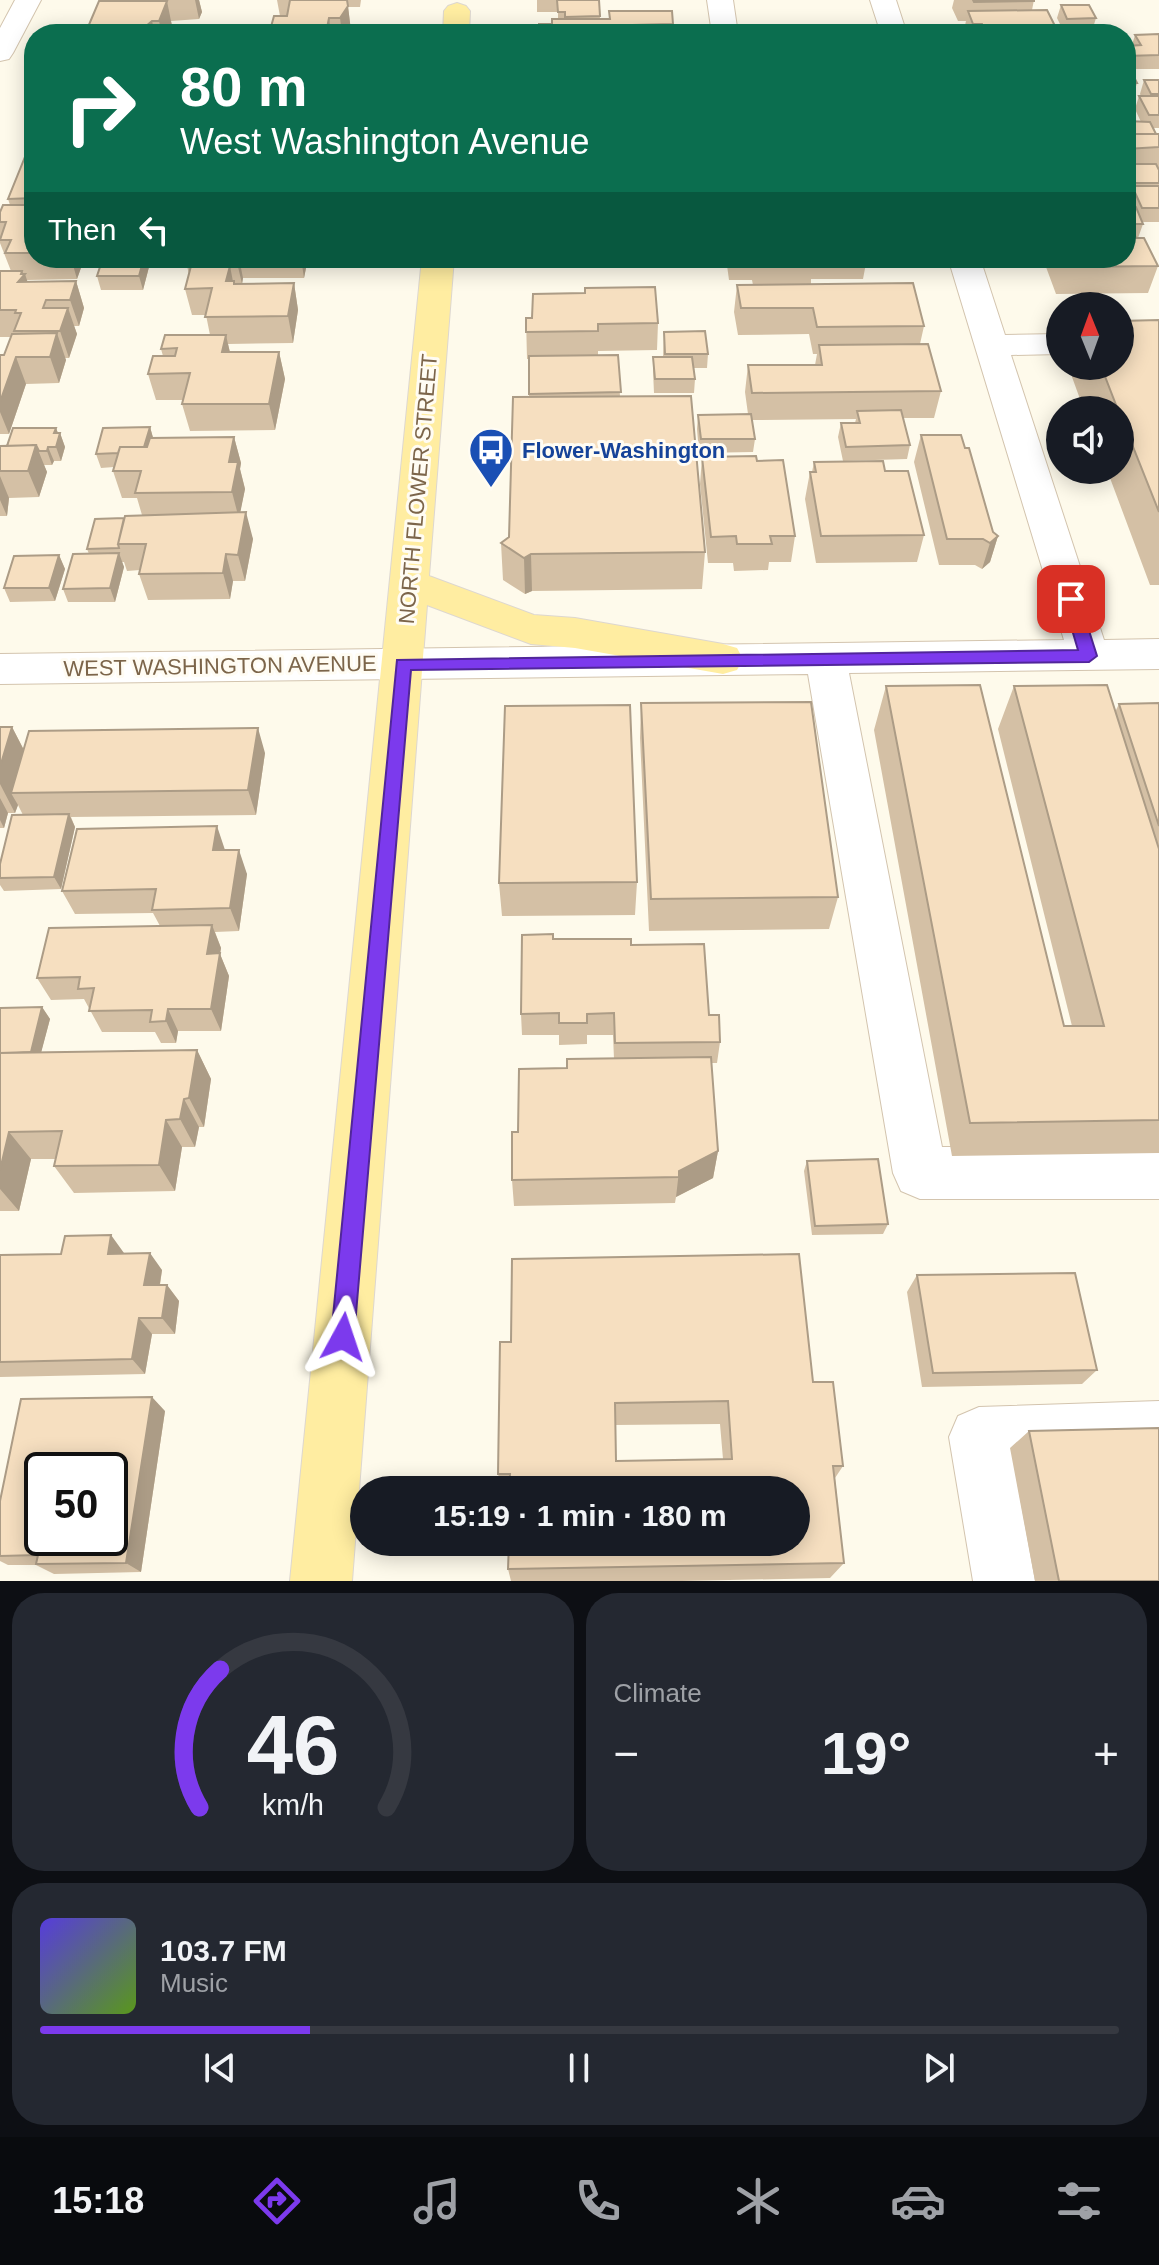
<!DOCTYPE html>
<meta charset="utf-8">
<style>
body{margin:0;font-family:Helvetica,sans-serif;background:#242831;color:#f1f3f6;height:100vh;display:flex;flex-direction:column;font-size:30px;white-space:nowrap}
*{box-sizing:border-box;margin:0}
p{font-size:26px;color:#9ea1a6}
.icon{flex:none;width:44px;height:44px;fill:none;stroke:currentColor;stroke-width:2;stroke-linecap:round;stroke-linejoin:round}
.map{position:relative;height:1581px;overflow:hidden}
.details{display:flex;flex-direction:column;gap:12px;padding:12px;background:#0d0f14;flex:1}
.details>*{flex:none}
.top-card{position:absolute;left:24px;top:24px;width:1112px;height:244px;border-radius:32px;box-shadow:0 4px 20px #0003;background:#0b6e4f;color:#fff;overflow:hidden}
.needle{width:52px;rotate:359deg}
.buttons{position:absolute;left:1046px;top:292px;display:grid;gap:16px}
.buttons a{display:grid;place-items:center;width:88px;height:88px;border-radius:50%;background:#171b24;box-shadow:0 4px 20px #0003;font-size:40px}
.speed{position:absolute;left:24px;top:1452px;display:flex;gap:16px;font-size:40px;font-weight:700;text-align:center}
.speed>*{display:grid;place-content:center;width:104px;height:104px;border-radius:50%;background:#171b24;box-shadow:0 4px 20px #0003;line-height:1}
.speed .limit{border:4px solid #111;border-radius:12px;background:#fff;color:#111}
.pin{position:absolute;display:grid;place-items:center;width:68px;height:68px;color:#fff;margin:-34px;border-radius:16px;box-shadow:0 4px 12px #0006}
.me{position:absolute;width:88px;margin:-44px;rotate:5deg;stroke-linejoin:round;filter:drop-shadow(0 0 6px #0008)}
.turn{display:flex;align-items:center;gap:28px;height:168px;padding:0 24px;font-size:36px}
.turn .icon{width:104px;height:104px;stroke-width:2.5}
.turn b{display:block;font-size:56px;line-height:68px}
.then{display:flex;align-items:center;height:76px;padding:0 24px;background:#0003;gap:16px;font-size:30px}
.big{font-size:60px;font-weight:800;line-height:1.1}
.details .widget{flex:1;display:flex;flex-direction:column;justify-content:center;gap:12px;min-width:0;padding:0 28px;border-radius:32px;background:#242831}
.details .dial{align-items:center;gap:0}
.dial svg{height:208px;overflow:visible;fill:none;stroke:#363941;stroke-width:7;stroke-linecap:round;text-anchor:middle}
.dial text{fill:#f1f3f6;stroke:none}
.song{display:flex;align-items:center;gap:24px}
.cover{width:96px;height:96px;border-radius:12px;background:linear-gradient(135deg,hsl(250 70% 55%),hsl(90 70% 35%))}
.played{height:8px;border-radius:4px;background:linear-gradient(90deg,#7c3aed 25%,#363941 25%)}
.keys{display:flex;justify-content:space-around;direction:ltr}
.heat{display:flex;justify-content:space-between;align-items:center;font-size:44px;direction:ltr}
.details .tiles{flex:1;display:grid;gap:12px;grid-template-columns:1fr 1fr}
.widget:last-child{grid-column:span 2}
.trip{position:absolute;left:350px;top:1476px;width:460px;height:80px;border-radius:40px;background:#171b24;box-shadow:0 4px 20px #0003;font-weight:800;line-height:80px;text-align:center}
.dock{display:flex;height:128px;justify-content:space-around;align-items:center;background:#090b0e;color:#9ea1a6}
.dock .icon{width:56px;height:56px}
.dock .active{color:#7c3aed}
.dock b{font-size:36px;color:#f1f3f6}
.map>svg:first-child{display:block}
</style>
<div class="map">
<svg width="1159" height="1581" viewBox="0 0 1159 1581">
<rect width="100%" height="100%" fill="#fefaeb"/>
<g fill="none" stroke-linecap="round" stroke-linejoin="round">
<g stroke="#d3c4ae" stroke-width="2">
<path id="minor" d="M15,0H41L13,53L9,59L0,61V28Z
M707,0H733L738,34H712Z
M870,0H896L907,34H881Z
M948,258H980L1005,335L1060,334V354L1011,355L1104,640L1159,639V669L849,673L942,1147H1159V1199H920L901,1191L893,1173L808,674L0,684V654L1064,640Z
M1159,1401V1461L1014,1465L1035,1581H973L949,1437L958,1416L979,1407Z"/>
</g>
<g stroke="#ddd7d0" stroke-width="2">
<path id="major" d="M457,3L466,6L470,11L469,34H443L444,11L448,6Z
M422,258H454L429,576L534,615L575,618L723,644L737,648L743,659L737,670L723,674L575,648L531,644L427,605L352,1581H290Z"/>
</g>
<use href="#minor" fill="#fff" fill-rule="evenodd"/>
<use href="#major" fill="#ffeda1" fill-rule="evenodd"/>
</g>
<path fill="#d4c0a5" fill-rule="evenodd" d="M102,0H199L202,12L199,19L171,21L172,26L170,34H90L88,27Z
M277,0H361L360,7H348L351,31L349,34H269L280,16Z
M537,0H599L600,19H609V11L673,24V34H539L558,19V12H537Z
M954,0H1034L1032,10L1058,32L1057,34H963L966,21H958L952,8Z
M1061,5L1096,18L1092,31L1064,32L1057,18Z
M1159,34V69H1130L1137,83L1129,109H1126V46L1132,45L1135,35Z
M1144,80H1159V128H1154L1156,134H1159V222H1142L1143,224L1138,238L1158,266L1148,293L1056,294L1046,267L1048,261L1047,258H1126V199L1128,200L1129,197H1126V121L1141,122L1135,109L1139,96H1141L1140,94Z
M34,147V258H147L149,267L143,290H101L97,276L100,265H82L77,279L27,280V282L76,281L84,308L79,326H74L77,334L69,358H65L66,360L59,383L26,384L9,434H0V355H4L11,337H0V271H11L0,243V212L10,205L8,199Z
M185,258H308L304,278H243L242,284L294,283L298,310L293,343L228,344L230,352H279L285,379L275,430L190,431L182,404L183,400H156L148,374L163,356L161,349L210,335L206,315H192L185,289L189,274Z
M726,258H867L863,279H811V284L924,326L920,344L941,391L934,418H903L910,445L907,459L843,461L838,437L841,423H855L856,419L752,420L755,439L753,452L699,453L697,429L698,415L748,414L745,392L748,365H815L817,354H813L809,334L738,335L734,312L737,285H753L752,280H729Z
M526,318L658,323L657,350L598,351V355H618L620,397L705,552L702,589L532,591L525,594L503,580L501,543L509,537L529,397V359H527Z
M1159,320V585H1150L1107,470H1120V410H1084L1068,366H1120Z
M664,332L708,354L707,368H694L695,379L694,393H654L653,371V357H663Z
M150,427L153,438L234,437L241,463L240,469L245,489L240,512L253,539L245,581H233L230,599L148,600L139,574L140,570L127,571L124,562H122L124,567L115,602H68L63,589L89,554L87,549L124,518L142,515L137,498H122L113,471L114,467L101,468L96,454Z
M56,428L58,433H60L65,447L61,461H54L52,465H44L47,472L39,497L9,498L7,516H0V446H7Z
M921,435L993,532L998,536L990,562L982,569L975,565H939L914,462Z
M702,457L757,461L795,536L791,562H769L768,570L734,571L733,563H708L700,484Z
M814,462L885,471L924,535L917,562L816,563L805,499L810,472H812Z
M59,555L65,569L55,601L10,602L4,588Z
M886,686L1064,1026H1072L998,729L1014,686L1115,712L1119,704L1159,703V1153L952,1156L874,730Z
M641,703L838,897L829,929L649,931L640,738Z
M0,727H12L24,750L265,753L256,815L71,817L75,827L61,889L4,891L0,885V864L23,815L18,805L15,813H8L4,828H0Z
M225,850L247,874L239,931L215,932L221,948L220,954L229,976L221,1031H178L176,1043H161L155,1032H102L84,999L51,1000L37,978L160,926L153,913L75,914L62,891Z
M637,882L635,915L502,916L499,883Z
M553,939L631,945L709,1015L720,1042L717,1063H711L718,1151L713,1178L676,1197L675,1203L514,1206L512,1180L518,1132L567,1068L614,1059L613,1035H587V1044L559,1045V1035H522L521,1014Z
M42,1007L50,1019L41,1052L197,1050L211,1079L204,1127H199L195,1147H182L175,1191L74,1193L54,1166L56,1159H31L19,1211H0V1008Z
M807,1161L888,1224L883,1234L812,1235L804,1171Z
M124,1253L162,1270L160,1285H167L179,1301L175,1334H152L145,1374L0,1377V1255Z
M917,1275L1097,1370L1082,1384L922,1387L907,1292Z
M500,1342L813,1382L843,1466L835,1478L844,1563L830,1578L682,1581H511L508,1569L796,1490H502L498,1474ZM720,1424L723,1459L616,1461L615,1425Z
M165,1411L141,1572L54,1574L36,1565H8L0,1561V1501Z
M1029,1431L1159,1581H1035L1010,1448Z"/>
<path fill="#ac9c86" d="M195,0H199L202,12L199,19Z
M167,1L172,26L170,34H162L159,21Z
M348,6L351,31L349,34H342L340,18Z
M329,18L331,34H328L327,28Z
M152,21L155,34H147L145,27Z
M71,258H80L82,265L77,279Z
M144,258H147L149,267L143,290L139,276Z
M236,258H239L243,278L242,284Z
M301,258H308L304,278Z
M230,266L235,292L226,281Z
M22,271L24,275L25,274L34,301L18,282Z
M76,281L84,308L79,326L70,300Z
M294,283L298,310L293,343L288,316Z
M68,308L77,334L69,358L60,331Z
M57,333L66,360L59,383L50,357Z
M226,335L232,362L222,352Z
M279,352L285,379L275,430L269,404Z
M16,357L26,384L9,434L0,412V402Z
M150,427L154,441L143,453Z
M56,428L59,436L60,433L65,447L61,461L56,447L54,433Z
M234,437L241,463L240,469L245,489L239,519L232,492L229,462Z
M36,445L47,472L39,497L28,471Z
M48,447L54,461L52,465L47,451Z
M0,476L9,498L7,516L0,500Z
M246,512L253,539L245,581L238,555Z
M998,536L990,562L982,569L990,543Z
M119,553L124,567L115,602L110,588Z
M226,554L233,581L230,599L223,573Z
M531,554L532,591L525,594L524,558Z
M59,555L65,569L55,601L49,588Z
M12,727L30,762L11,793L18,805L15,813L0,784V767Z
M258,728L265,753L256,815L248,790Z
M0,798L8,813L4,828L0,820Z
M69,814L75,827L61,889L54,877Z
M217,826L225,850H213Z
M239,850L247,874L239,931L230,908Z
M212,925L221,948L220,954L229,976L221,1031L211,1009L207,954Z
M42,1007L50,1019L36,1072L29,1061Z
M168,1009L178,1031L176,1043L166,1021Z
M197,1050L211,1079L204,1127L189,1098Z
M184,1099L199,1127L195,1147L180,1119Z
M166,1120L182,1147L175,1191L159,1165Z
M9,1132L31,1159L19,1211L0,1189V1170Z
M718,1151L713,1178L676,1197L679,1171Z
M111,1235L124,1253L108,1254Z
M150,1253L162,1270L157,1302L144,1285Z
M167,1285L179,1301L175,1334L162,1318Z
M139,1318L152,1334L145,1374L132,1359Z
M152,1397L165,1411L141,1572L126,1563Z"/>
<path fill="#f6dfc0" stroke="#ac9c86" stroke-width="2" fill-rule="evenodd" d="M290,0H347L348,6L340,18H329L327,28H303L301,34H269L274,16H287Z
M557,0H599L600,16L565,17V12H558Z
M973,0H1034V1L974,2Z
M99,1H167L159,21H152L145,27H88Z
M1061,5H1089L1096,18L1067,19Z
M1047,10L1058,32H1032L1033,34H992L990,30H985L982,24H973L968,11Z
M609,11H672L673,24L633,25L634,34H539V24H552V19H610Z
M1159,34V55L1126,56V46L1141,45L1135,35Z
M1126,61L1137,83H1126Z
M1144,80H1159V94H1151Z
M1139,96H1159V115H1149Z
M1126,121L1150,122L1156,134H1126Z
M1126,134H1159V147L1126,149Z
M29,147H34V198L8,199Z
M1126,164H1156L1159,170V183H1130L1126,175Z
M1132,186H1159V208H1142Z
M1126,199L1136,207L1143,224H1126Z
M3,205H34V253H5L11,240H0L6,222H0V212Z
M1126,228H1131L1136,238H1144L1158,266L1065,267L1061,258H1126Z
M103,258H144L139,276H97Z
M191,266H230L226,281H234V284L294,283L288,316L205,317L212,288L185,289Z
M0,271H22L21,274H25L18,282L76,281L70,300H46L43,308H68L60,331H14L21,313H15L16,310H0Z
M913,283L924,326L817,327L813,308H741L737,285Z
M655,287L658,323L598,324V331L526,332V318H532L533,294L585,293V288Z
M1159,320V512L1120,414V410H1118L1101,366H1120V321Z
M705,331L708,354H665L664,332Z
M57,333L50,357H16L0,402V355H4L12,334Z
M165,335H226L222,352H279L269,404H182L190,373L148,374L153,356H175L177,348L161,349Z
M928,344L941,391L752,393L748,365H822L819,345Z
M618,355L621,392L529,394V356Z
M653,357H692L695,379H655Z
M691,396L705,552L531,554L524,558L501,543L509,537L513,397Z
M901,410L910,445L846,447L841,423H860L857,411Z
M751,414L755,439H701L698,415Z
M150,427L144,447H120L118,453L96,454L103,428Z
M13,428H56L54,433H60L56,447H48L47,451H39L36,445L7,446Z
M921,435H961L965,448H969L993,532L998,536L990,543L983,539H947Z
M234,437L229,462H238L232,492L135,493L141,471H113L120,447H147L150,438Z
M36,445L28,471H0V446Z
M756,456L757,461L783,460L795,536H770L772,544H737L736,536L711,537L702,457Z
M883,461L885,471H908L924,535L821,536L810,472H816L814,462Z
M246,512L238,555L226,554L223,573L139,574L146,544H118L125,516Z
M124,518L118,544L119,548L87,549L95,519Z
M119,553L110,588L63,589L73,554Z
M59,555L49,588H4L14,556Z
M980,685L1064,1026H1104L1014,686L1107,685L1159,849V1120L970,1123L886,686Z
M811,702L838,897L651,899L641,703Z
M1159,703V826L1119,704Z
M630,705L637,882L499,883L505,706Z
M0,727H12L0,767Z
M258,728L248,790L11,793L29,731Z
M69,814L54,877L0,878V864L12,815Z
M217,826L213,850H239L230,908L152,910L156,889L62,891L77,829Z
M212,925L207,954L220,953L211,1009H168L166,1021L150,1022L152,1010L89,1011L94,988L78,989L80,977L37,978L49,928Z
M553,934V939H631V945L704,944L709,1015H719L720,1042L615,1043L614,1013L587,1014V1023H559V1013L521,1014L522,935Z
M42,1007L31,1052L0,1053V1008Z
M197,1050L189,1098L184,1099L180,1119L166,1120L159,1165L54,1166L62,1131L9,1132L0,1170V1053Z
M711,1057L718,1151L679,1171V1177L512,1180V1132H518L519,1069L567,1068V1059Z
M878,1159L888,1224L815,1226L807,1161Z
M111,1235L108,1254L150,1253L144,1285H167L162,1318H139L132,1359L0,1362V1255L61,1254L65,1236Z
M799,1254L813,1382H833L843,1466H833L844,1563L508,1569L509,1542H796V1490H509L510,1474H498L500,1342H511L512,1259ZM728,1401L732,1459L616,1461L615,1403Z
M1075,1273L1097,1370L933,1373L917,1275Z
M152,1397L126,1563L36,1564L38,1555L0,1556V1501L21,1399ZM42,1470H110V1538H42Z
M1159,1428V1581H1059L1029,1431Z"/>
<path fill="#7c3aed" stroke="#51269a" stroke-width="2" d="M1071,593L1079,599L1097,656L1089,662L411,670L354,1337L351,1345L343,1348L334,1345L331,1337L397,660L1078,650L1063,599Z"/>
<defs>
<g id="bus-pin" transform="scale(2.3)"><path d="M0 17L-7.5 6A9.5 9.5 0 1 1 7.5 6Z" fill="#1a4fb4" stroke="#fffcf3"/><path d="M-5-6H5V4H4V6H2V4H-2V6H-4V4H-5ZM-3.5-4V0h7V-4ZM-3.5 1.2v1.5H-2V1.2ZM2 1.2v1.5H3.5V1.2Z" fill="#fff"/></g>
</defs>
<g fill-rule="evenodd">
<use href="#bus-pin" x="491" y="450"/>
</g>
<g text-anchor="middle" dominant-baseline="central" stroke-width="6" stroke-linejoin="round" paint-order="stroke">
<g font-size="22" font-weight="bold" fill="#164399" stroke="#fffcf3" text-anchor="start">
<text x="522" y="450">Flower-Washington</text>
</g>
<g font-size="22" fill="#7c654a" stroke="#fffcf3">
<text transform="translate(418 489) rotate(-85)">NORTH FLOWER STREET</text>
<text transform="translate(220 666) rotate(-1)">WEST WASHINGTON AVENUE</text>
</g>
</g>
</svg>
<div class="buttons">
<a><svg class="needle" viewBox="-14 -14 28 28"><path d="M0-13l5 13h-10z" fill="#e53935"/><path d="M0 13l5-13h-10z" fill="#9ea1a6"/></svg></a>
<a><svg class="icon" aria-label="sound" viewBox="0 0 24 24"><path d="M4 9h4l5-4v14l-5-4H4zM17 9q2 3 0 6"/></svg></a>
</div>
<div class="speed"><div class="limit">50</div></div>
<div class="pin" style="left:1071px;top:599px;background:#d93025"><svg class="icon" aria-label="arrive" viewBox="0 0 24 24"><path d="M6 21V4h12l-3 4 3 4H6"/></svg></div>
<svg class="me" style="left:343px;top:1337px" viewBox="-20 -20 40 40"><path d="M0-17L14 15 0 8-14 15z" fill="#7c3aed" stroke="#fff" stroke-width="4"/></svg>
<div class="trip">15:19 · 1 min · 180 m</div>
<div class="top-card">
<div class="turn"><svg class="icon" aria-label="right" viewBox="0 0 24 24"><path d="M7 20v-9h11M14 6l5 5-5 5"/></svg><div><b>80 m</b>West Washington Avenue</div></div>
<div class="then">Then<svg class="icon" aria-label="left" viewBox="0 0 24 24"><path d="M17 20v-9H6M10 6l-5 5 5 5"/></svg></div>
</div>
</div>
<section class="details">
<div class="tiles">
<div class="widget dial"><svg viewBox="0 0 100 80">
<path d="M14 69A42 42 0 1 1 86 69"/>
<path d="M14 69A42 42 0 0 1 22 16" stroke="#7c3aed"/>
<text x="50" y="56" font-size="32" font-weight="700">46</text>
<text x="50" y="72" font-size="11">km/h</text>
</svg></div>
<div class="widget"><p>Climate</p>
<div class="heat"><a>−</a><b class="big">19°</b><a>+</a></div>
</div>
<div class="widget">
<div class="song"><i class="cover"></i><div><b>103.7 FM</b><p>Music</p></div></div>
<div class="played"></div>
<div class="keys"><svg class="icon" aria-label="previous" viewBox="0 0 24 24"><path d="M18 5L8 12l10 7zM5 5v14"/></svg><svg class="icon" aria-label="pause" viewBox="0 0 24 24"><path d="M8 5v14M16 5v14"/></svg><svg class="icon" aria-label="next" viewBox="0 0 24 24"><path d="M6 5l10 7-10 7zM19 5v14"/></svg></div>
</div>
</div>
</section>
<nav class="dock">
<b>15:18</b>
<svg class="icon active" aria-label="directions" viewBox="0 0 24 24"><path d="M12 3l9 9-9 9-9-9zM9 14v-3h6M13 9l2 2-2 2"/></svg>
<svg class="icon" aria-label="music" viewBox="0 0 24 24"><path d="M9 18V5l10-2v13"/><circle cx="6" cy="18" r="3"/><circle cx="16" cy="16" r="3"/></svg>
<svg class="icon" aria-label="phone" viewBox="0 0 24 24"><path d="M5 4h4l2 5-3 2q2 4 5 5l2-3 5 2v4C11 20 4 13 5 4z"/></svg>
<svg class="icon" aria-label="climate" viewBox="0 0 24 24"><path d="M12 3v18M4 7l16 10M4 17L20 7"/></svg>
<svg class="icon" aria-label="car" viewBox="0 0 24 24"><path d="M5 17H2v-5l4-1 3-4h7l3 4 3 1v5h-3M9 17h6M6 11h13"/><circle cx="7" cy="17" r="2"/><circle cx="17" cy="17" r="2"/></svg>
<svg class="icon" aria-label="filters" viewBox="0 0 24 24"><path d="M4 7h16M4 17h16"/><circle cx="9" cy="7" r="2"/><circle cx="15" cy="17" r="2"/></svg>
</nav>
